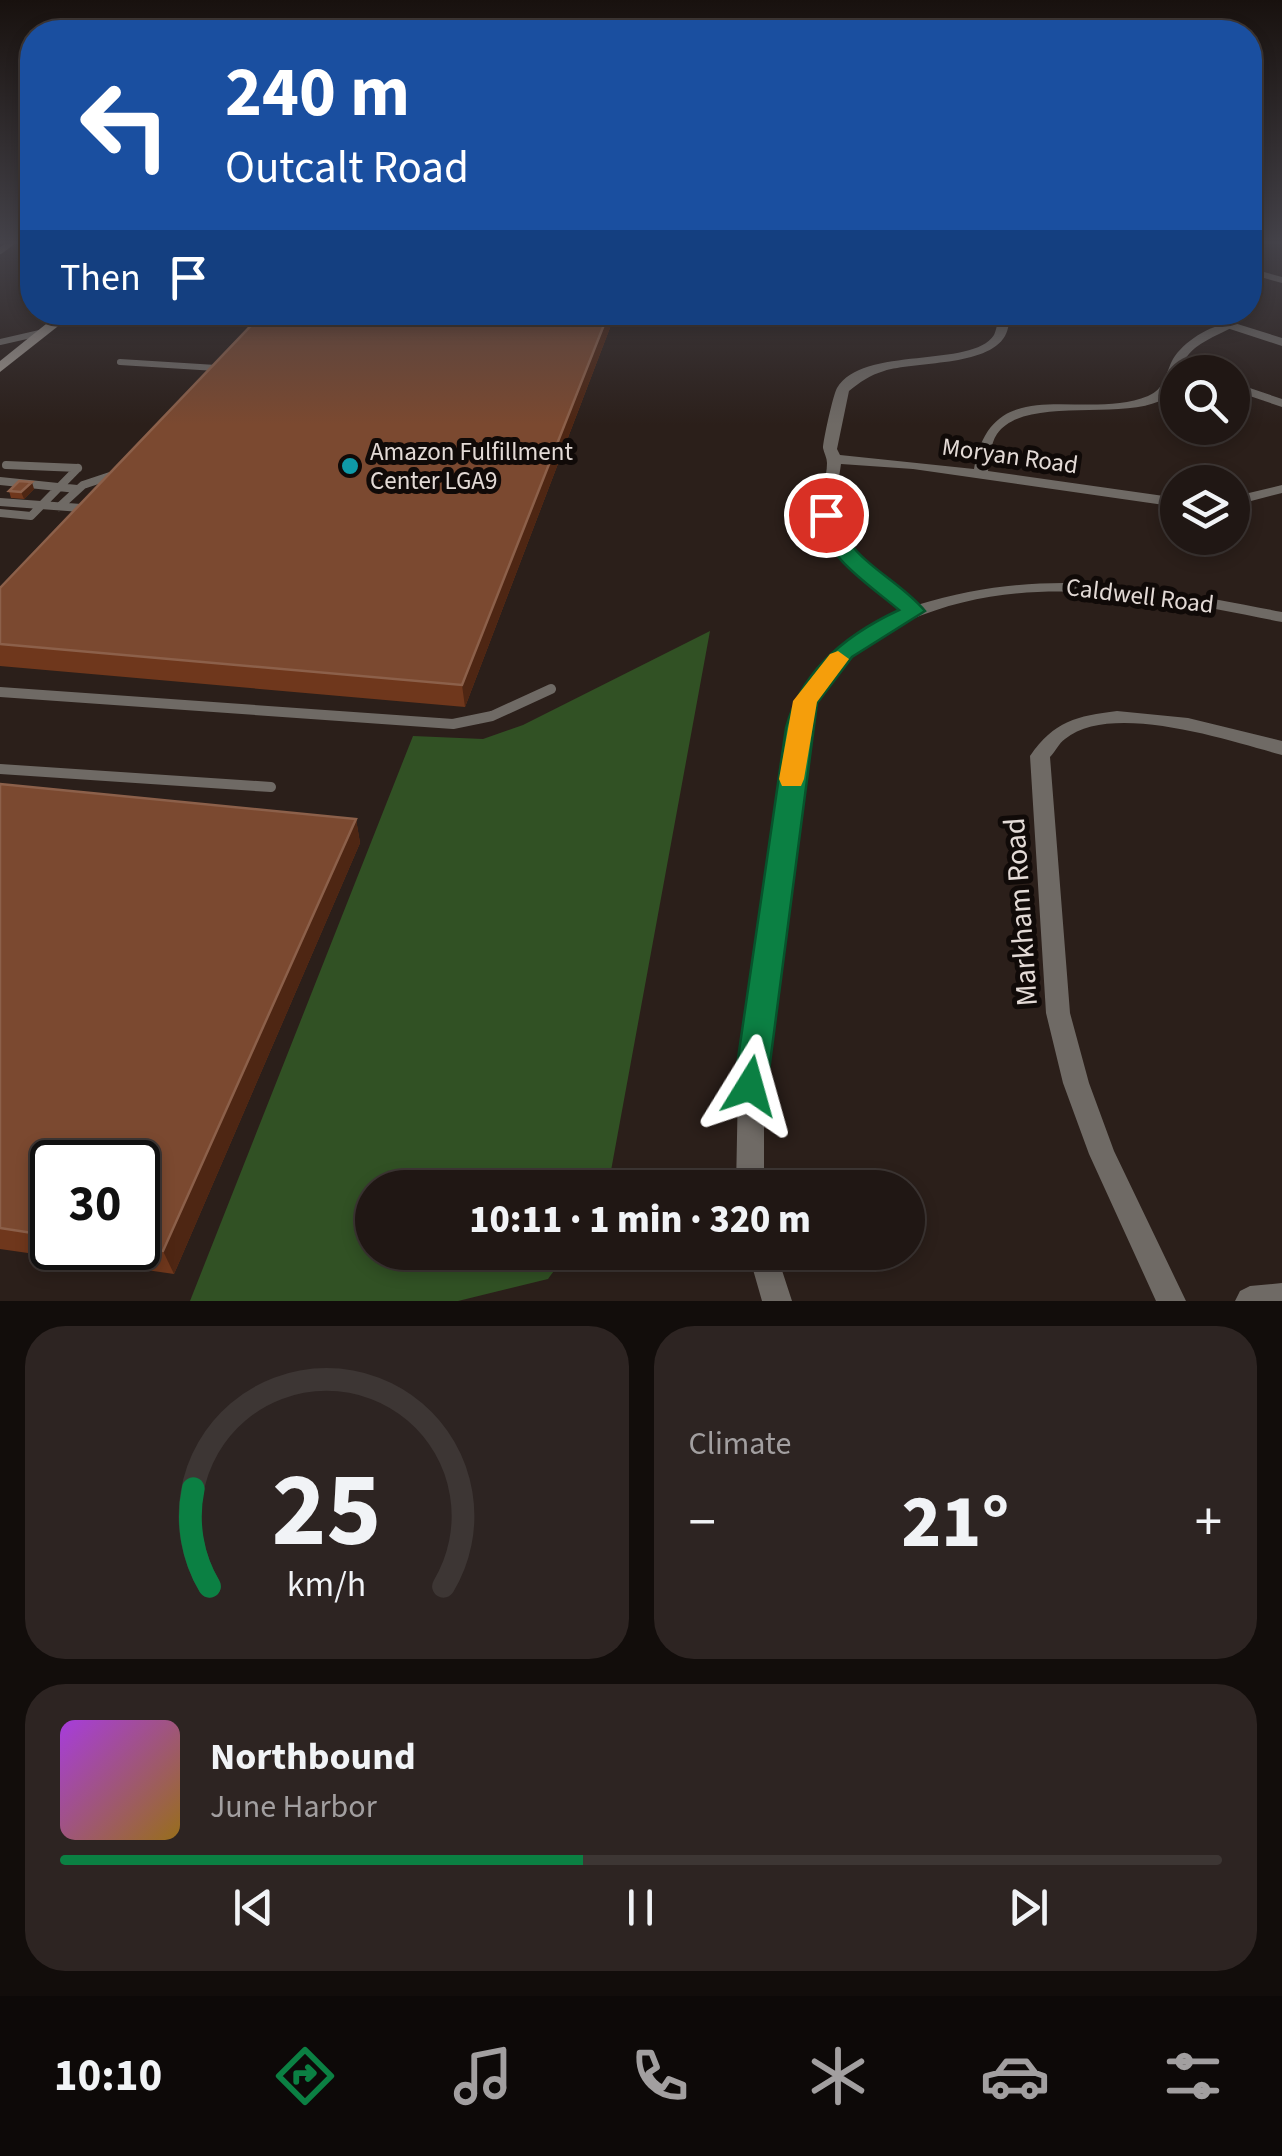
<!DOCTYPE html>
<meta charset="utf-8">
<style>
body{margin:0;font-family:"Source Sans 3",sans-serif;background:#2d2422;color:#f1f3f6;height:100vh;display:flex;flex-direction:column;font-size:38px;white-space:nowrap}
*{box-sizing:border-box;margin:0}
p{font-size:32px;color:#a29fa0}
.icon{flex:none;width:55px;height:55px;fill:none;stroke:currentColor;stroke-width:2;stroke-linecap:round;stroke-linejoin:round}
.map{position:relative;height:1301px;overflow:hidden}
.side{display:flex;flex-direction:column;gap:25px;padding:25px;background:#120d0b;flex:1}
.side>*{flex:none}
.guide{position:absolute;left:20px;top:20px;width:1242px;height:305px;border-radius:40px;box-shadow:0 5px 15px #0003,0 0 0 2px #3d3634;background:#1a4fa0;color:#fff;overflow:hidden}
.fabs{position:absolute;left:1160px;top:355px;display:grid;gap:20px}
.fabs a{display:grid;place-items:center;width:90px;height:90px;border-radius:50%;background:#201714;box-shadow:0 5px 15px #0003,0 0 0 2px #3d3634;font-size:50px}
.speed{position:absolute;left:30px;top:1140px;display:flex;gap:20px;font-size:50px;font-weight:700;text-align:center}
.speed>*{display:grid;place-content:center;width:130px;height:130px;border-radius:50%;background:#201714;box-shadow:0 5px 15px #0003,0 0 0 2px #3d3634;line-height:1}
.speed .limit{border:5px solid #111;border-radius:15px;background:#fff;color:#111}
.pin{position:absolute;display:grid;place-items:center;width:85px;height:85px;color:#fff;margin:-42px;border:5px solid #fff;border-radius:50%;box-shadow:0 2px 10px #0007}
.me{position:absolute;width:110px;margin:-55px;rotate:8deg;stroke-linejoin:round;filter:drop-shadow(0 0 8px #0008)}
.turn{display:flex;align-items:center;gap:35px;height:210px;padding:0 40px;font-size:45px}
.turn .icon{width:130px;height:130px;stroke-width:2.5}
.turn b{display:block;font-size:70px;line-height:85px}
.then{display:flex;align-items:center;height:95px;padding:0 40px;background:#0003;gap:20px;font-size:38px}
.big{font-size:75px;font-weight:800;line-height:1.1}
.side .tile{flex:1;display:flex;flex-direction:column;justify-content:center;gap:15px;min-width:0;padding:0 35px;border-radius:40px;background:#2d2422}
.side .dial{align-items:center;gap:0}
.dial svg{height:260px;overflow:visible;fill:none;stroke:#3d3634;stroke-width:7;stroke-linecap:round;text-anchor:middle}
.dial text{fill:#f1f3f6;stroke:none}
.song{display:flex;align-items:center;gap:30px}
.cover{width:120px;height:120px;border-radius:15px;background:linear-gradient(135deg,hsl(280 70% 55%),hsl(40 70% 35%))}
.played{height:10px;border-radius:5px;background:linear-gradient(90deg,#0b8043 45%,#3d3634 45%)}
.keys{display:flex;justify-content:space-around;direction:ltr}
.heat{display:flex;justify-content:space-between;align-items:center;font-size:55px;direction:ltr}
.side .tiles{flex:1;display:grid;gap:25px;grid-template-columns:1fr 1fr}
.tile:last-child{grid-column:span 2}
.trip{position:absolute;left:355px;top:1170px;width:570px;height:100px;border-radius:50px;background:#201714;box-shadow:0 5px 15px #0003,0 0 0 2px #3d3634;font-weight:800;line-height:100px;text-align:center}
.menu{display:flex;height:160px;justify-content:space-around;align-items:center;background:#0d0908;color:#a29fa0}
.menu .icon{width:70px;height:70px}
.menu .active{color:#0b8043}
.menu b{font-size:45px;color:#f1f3f6}
.map>svg:first-child{display:block}
</style>
<div class="map">
<svg width="1282" height="1301" viewBox="0 0 1282 1301">
<rect width="100%" height="100%" fill="#2b1f1a"/>
<path fill="#315124" d="M710,631L608,1187L372,1188V1252L567,1253L548,1279L458,1301H190L413,736L483,739L523,725Z"/>
<g fill="none" stroke-linecap="round" stroke-linejoin="round">
<path stroke="#6f6a65" stroke-width="6" d="M0,251L11,243
M0,342L44,332
M120,362L216,368"/>
<path stroke="#6f6a65" stroke-width="8" d="M6,465L78,468
M0,481L77,489
M0,502L81,508
M59,507L83,485L113,475
M0,513L31,516L78,468"/>
<path stroke="#6f6a65" stroke-width="10" d="M0,692L453,724L492,716L551,689
M0,769L271,787"/>
<path fill="#6f6a65" fill-rule="evenodd" d="M1250,268L1282,277V283L1250,274Z
M999,312H1011C1009,320 1009,329 1005,336C987,367 915,361 884,371C870,375 860,382 849,391L837,449L840,455L974,469C992,368 1081,423 1148,396C1165,389 1165,374 1173,359C1183,342 1212,323 1231,324V328C1216,336 1196,343 1186,358C1176,373 1179,392 1160,401C1117,420 1023,396 997,434C990,444 990,460 988,471L1178,498V507L913,469L841,464C839,479 835,496 834,512C833,549 890,583 917,605C1047,565 1152,587 1282,612V622C1159,598 1028,568 908,621C876,635 846,657 826,686C818,698 813,715 807,728L764,1086V1188H736L738,1086L789,728C795,714 800,697 809,684C831,649 867,627 903,611C876,588 820,554 819,516C818,498 827,480 827,463C827,458 824,453 823,448C823,441 833,395 837,388C863,345 972,369 994,335C997,329 998,319 999,312Z
M1232,382L1282,399V407L1232,390Z
M1282,485V493L1232,506V497Z
M1117,711L1188,718L1282,741V755C1230,741 1112,701 1065,739C1059,743 1055,752 1050,757L1070,1013L1089,1083L1114,1151L1186,1301H1156L1089,1154L1063,1083L1046,1013L1030,756C1054,721 1077,716 1117,711Z
M748,1252H776L792,1301H762Z
M1282,1283V1301H1235L1240,1291L1250,1286Z"/>
<path fill="#6f6a65" fill-rule="evenodd" d="M1178,312H1199L1282,338V346Z"/>
<path fill="#9b938b" fill-rule="evenodd" d="M61,312H76L0,372V361Z"/>
</g>
<path fill="#6f371c" fill-rule="evenodd" d="M264,312H616L465,707L0,666V588Z
M34,489L24,499L11,498L9,491Z
M0,784L356,819L360,843L174,1274L0,1249ZM52,1162L138,1248H52Z"/>
<path fill="#4e2613" d="M609,312H616L465,707L462,685Z
M32,482L34,489L24,499L21,492Z
M356,819L360,843L174,1274L163,1251Z"/>
<path fill="#7b4930" stroke="#8c604a" stroke-width="2.5" d="M264,312H609L462,685L0,644V588Z
M19,481L32,482L21,492L9,491Z
M0,784L356,819L163,1251L135,1248H138V1162H52V1236L0,1228Z"/>
<linearGradient id="sky" x2="0" y2="1"><stop stop-color="#18110e"/><stop offset="0.57" stop-color="#444249"/><stop offset="1" stop-color="#444249" stop-opacity="0"/></linearGradient>
<rect width="1282" height="425" fill="url(#sky)"/>
<path fill="#0b8043" stroke="#07532c" stroke-width="2.5" d="M826,509L836,515C849,562 896,576 925,611L852,657L817,703L767,1086L762,1097L750,1101L739,1097L734,1086L786,728C801,671 847,634 899,610C866,582 827,559 816,515Z"/>
<path fill="#f59e0b" d="M838,651L849,659L817,702L804,779L801,786H782L779,779L793,701L830,654Z"/>
<circle fill="#0f9aa8" stroke="#100a08" stroke-width="4" cx="350" cy="466" r="10"/>
<g text-anchor="middle" dominant-baseline="central" stroke-width="10" stroke-linejoin="round" paint-order="stroke">
<g font-size="25" fill="#e3dad6" stroke="#100a08" text-anchor="start">
<text x="370" y="452">Amazon Fulfillment<tspan x="370" dy="29">Center LGA9</tspan></text>
</g>
<g font-size="25" fill="#e3dad6" stroke="#100a08">
<text transform="translate(1010 456) rotate(8)">Moryan Road</text>
<text transform="translate(1140 596) rotate(7)">Caldwell Road</text>
</g>
<g font-size="30" fill="#e3dad6" stroke="#100a08">
<text transform="translate(1021 912) rotate(-94)">Markham Road</text>
</g>
</g>
</svg>
<div class="fabs">
<a><svg class="icon" aria-label="search" viewBox="0 0 24 24"><circle cx="10" cy="10" r="6"/><path d="M15 15l6 6"/></svg></a>
<a><svg class="icon" aria-label="layers" viewBox="0 0 24 24"><path d="M12 4l9 5-9 5-9-5zM3 14l9 5 9-5"/></svg></a>
</div>
<div class="speed"><div class="limit">30</div></div>
<div class="pin" style="left:826px;top:515px;background:#d93025"><svg class="icon" aria-label="arrive" viewBox="0 0 24 24"><path d="M6 21V4h12l-3 4 3 4H6"/></svg></div>
<svg class="me" style="left:750px;top:1086px" viewBox="-20 -20 40 40"><path d="M0-17L14 15 0 8-14 15z" fill="#0b8043" stroke="#fff" stroke-width="4"/></svg>
<div class="trip">10:11 · 1 min · 320 m</div>
<div class="guide">
<div class="turn"><svg class="icon" aria-label="left" viewBox="0 0 24 24"><path d="M17 20v-9H6M10 6l-5 5 5 5"/></svg><div><b>240 m</b>Outcalt Road</div></div>
<div class="then">Then<svg class="icon" aria-label="arrive" viewBox="0 0 24 24"><path d="M6 21V4h12l-3 4 3 4H6"/></svg></div>
</div>
</div>
<section class="side">
<div class="tiles">
<div class="tile dial"><svg viewBox="0 0 100 80">
<path d="M14 69A42 42 0 1 1 86 69"/>
<path d="M14 69A42 42 0 0 1 9 39" stroke="#0b8043"/>
<text x="50" y="56" font-size="32" font-weight="700">25</text>
<text x="50" y="72" font-size="11">km/h</text>
</svg></div>
<div class="tile"><p>Climate</p>
<div class="heat"><a>−</a><b class="big">21°</b><a>+</a></div>
</div>
<div class="tile">
<div class="song"><i class="cover"></i><div><b>Northbound</b><p>June Harbor</p></div></div>
<div class="played"></div>
<div class="keys"><svg class="icon" aria-label="previous" viewBox="0 0 24 24"><path d="M18 5L8 12l10 7zM5 5v14"/></svg><svg class="icon" aria-label="pause" viewBox="0 0 24 24"><path d="M8 5v14M16 5v14"/></svg><svg class="icon" aria-label="next" viewBox="0 0 24 24"><path d="M6 5l10 7-10 7zM19 5v14"/></svg></div>
</div>
</div>
</section>
<nav class="menu">
<b>10:10</b>
<svg class="icon active" aria-label="directions" viewBox="0 0 24 24"><path d="M12 3l9 9-9 9-9-9zM9 14v-3h6M13 9l2 2-2 2"/></svg>
<svg class="icon" aria-label="music" viewBox="0 0 24 24"><path d="M9 18V5l10-2v13"/><circle cx="6" cy="18" r="3"/><circle cx="16" cy="16" r="3"/></svg>
<svg class="icon" aria-label="phone" viewBox="0 0 24 24"><path d="M5 4h4l2 5-3 2q2 4 5 5l2-3 5 2v4C11 20 4 13 5 4z"/></svg>
<svg class="icon" aria-label="climate" viewBox="0 0 24 24"><path d="M12 3v18M4 7l16 10M4 17L20 7"/></svg>
<svg class="icon" aria-label="car" viewBox="0 0 24 24"><path d="M5 17H2v-5l4-1 3-4h7l3 4 3 1v5h-3M9 17h6M6 11h13"/><circle cx="7" cy="17" r="2"/><circle cx="17" cy="17" r="2"/></svg>
<svg class="icon" aria-label="filters" viewBox="0 0 24 24"><path d="M4 7h16M4 17h16"/><circle cx="9" cy="7" r="2"/><circle cx="15" cy="17" r="2"/></svg>
</nav>
